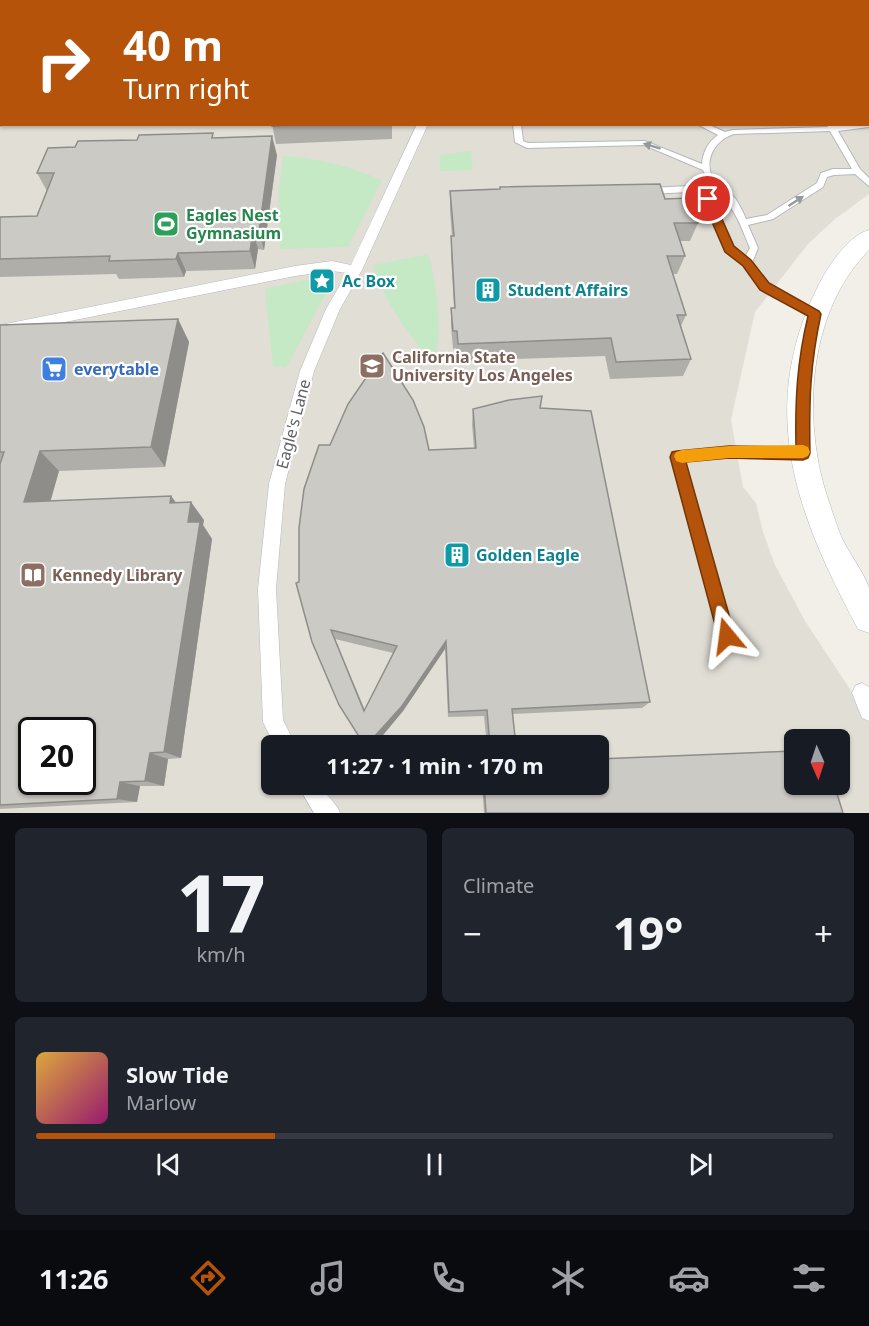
<!DOCTYPE html>
<meta charset="utf-8">
<style>
body{margin:0;font-family:"Noto Sans",sans-serif;background:#20242c;color:#f1f3f6;height:100vh;display:flex;flex-direction:column;font-size:22px;white-space:nowrap}
*{box-sizing:border-box;margin:0}
p{font-size:20px;color:#9ea1a6}
.icon{flex:none;width:33px;height:33px;fill:none;stroke:currentColor;stroke-width:2;stroke-linecap:round;stroke-linejoin:round}
.map{position:relative;height:813px;overflow:hidden}
.details{display:flex;flex-direction:column;gap:15px;padding:15px;background:#0d0f14;flex:1}
.details>*{flex:none}
.guide{position:absolute;left:0px;top:0px;width:870px;height:126px;box-shadow:0 2px 4px #0004;background:#b45309;color:#fff;overflow:hidden}
.needle{width:39px;rotate:177deg}
.controls{position:absolute;left:784px;top:729px;display:grid;gap:12px}
.controls a{display:grid;place-items:center;width:66px;height:66px;border-radius:9px;background:#171b24;box-shadow:0 2px 4px #0004;font-size:30px}
.speed{position:absolute;left:18px;top:717px;display:flex;gap:12px;font-size:30px;font-weight:700;text-align:center}
.speed>*{display:grid;place-content:center;width:78px;height:78px;border-radius:50%;background:#171b24;box-shadow:0 2px 4px #0004;line-height:1}
.speed .limit{border:3px solid #111;border-radius:9px;background:#fff;color:#111}
.pin{position:absolute;display:grid;place-items:center;width:51px;height:51px;color:#fff;margin:-26px;border:3px solid #fff;border-radius:50%;box-shadow:0 2px 6px #0007}
.me{position:absolute;width:66px;margin:-33px;rotate:344deg;stroke-linejoin:round;filter:drop-shadow(0 0 4px #0008)}
.turn{display:flex;align-items:center;gap:21px;height:126px;padding:0 24px;font-size:27px}
.turn .icon{width:78px;height:78px;stroke-width:2.5}
.turn b{display:block;font-size:42px;line-height:51px}
.big{font-size:45px;font-weight:700;line-height:1.1}
.details .tile{flex:1;display:flex;flex-direction:column;justify-content:center;gap:9px;min-width:0;padding:0 21px;border-radius:9px;background:#20242c}
.details .dial{align-items:center;gap:0}
.dial b{font-size:78px;line-height:1}
.song{display:flex;align-items:center;gap:18px}
.cover{width:72px;height:72px;border-radius:9px;background:linear-gradient(135deg,hsl(40 70% 55%),hsl(320 70% 35%))}
.played{height:6px;border-radius:3px;background:linear-gradient(90deg,#b45309 30%,#363941 30%)}
.keys{display:flex;justify-content:space-around;direction:ltr}
.heat{display:flex;justify-content:space-between;align-items:center;font-size:33px;direction:ltr}
.details .tiles{flex:1;display:grid;gap:15px;grid-template-columns:1fr 1fr}
.tile:last-child{grid-column:span 2}
.trip{position:absolute;left:261px;top:735px;width:348px;height:60px;border-radius:9px;background:#171b24;box-shadow:0 2px 4px #0004;font-weight:700;line-height:60px;text-align:center}
.dock{display:flex;height:96px;justify-content:space-around;align-items:center;background:#090b0e;color:#9ea1a6}
.dock .icon{width:42px;height:42px}
.dock .on{color:#b45309}
.dock b{font-size:27px;color:#f1f3f6}
.map>svg:first-child{display:block}
</style>
<div class="map">
<svg width="869" height="813" viewBox="0 0 869 813">
<rect width="100%" height="100%" fill="#f1efe8"/>
<path fill="#e1ded6" fill-rule="evenodd" d="M0,0H869V194L835,219L808,244L755,312L731,420L743,487L756,503L763,532L775,565L805,621L869,718V813H0ZM2,2H868V124H2ZM32,730H82V782H32ZM795,740H840V784H795ZM272,746H598V784H272Z"/>
<path fill="#c5e8c5" d="M471,151L473,170L440,171V155Z
M283,156C320,158 347,166 382,180L348,247L280,249L278,199Z
M425,255L429,256C435,276 445,342 433,359H430C405,331 385,301 373,265Z
M325,276L319,290L326,293L286,368L273,366L265,291L267,288Z"/>
<g fill="none" stroke-linecap="round" stroke-linejoin="round">
<g stroke="#b5b8bc" stroke-width="2">
<path id="service" d="M164,0H171L163,2Z
M0,122H2V124H5L0,126Z
M869,123V127L838,131L860,169L869,178V186L855,174L834,175L827,177L823,187L773,219L748,225L758,248L752,263L768,285L818,311L820,314L818,317L815,318L762,289L744,265L726,251L704,199L709,191L649,194L645,191L649,188L710,185L703,170L644,145L527,148L515,142L513,124H521L523,141L528,143L645,141L702,164C703,152 708,142 718,135L697,124H707L725,132L733,130L828,127L826,124H834L835,126L868,124ZM830,131L852,169H833L821,173L817,183L767,215L746,219C743,212 739,204 735,198C730,193 724,192 719,187C701,168 710,142 734,134ZM716,193C735,206 741,227 750,248L745,257L733,247L712,199Z
M729,447L803,449L807,451L808,454L807,457L803,459L729,457L684,461L733,636L732,641L727,642L722,641L721,636L671,457L673,454L677,452Z"/>
</g>
<g stroke="#b5b8bc" stroke-width="1">
<path id="pedestrian" d="M478,0H488V2H478Z
M417,124H428L362,270L340,309L314,371L285,484L276,589L283,720L296,746H275L263,722L258,589L269,484L300,371L326,309L347,273L332,271L295,276L0,335V325L295,266L332,261L351,265Z
M862,683L869,687V721L862,718L852,693L855,686Z
M297,784H319C325,795 336,802 340,813H314Z"/>
</g>
<g stroke="#b5b8bc" stroke-width="1">
<path id="tertiary" d="M869,230V250C816,304 805,388 818,460C822,484 831,508 839,531C846,551 863,569 869,588C869,600 869,620 869,633L858,629C797,515 756,411 818,286C828,267 847,236 869,230Z"/>
</g>
<use href="#service" fill="#fff" fill-rule="evenodd"/>
<use href="#pedestrian" fill="#fff" fill-rule="evenodd"/>
<use href="#tertiary" fill="#fff" fill-rule="evenodd"/>
</g>
<path fill="#afaea9" fill-rule="evenodd" d="M523,0H869V92L868,2H523Z
M272,124H392V139L276,144Z
M215,138L277,155L264,250L258,249L255,269L186,271L184,277L119,279L116,274L0,277V217L37,216L47,191L37,173L75,147Z
M500,187L665,199L698,223L690,241H680L685,256L677,274H673L686,315L681,326L691,359L683,376L610,379L605,356L457,361L456,348L453,349L451,326V308H454L451,255V236H452L450,210V191L500,189Z
M178,319L189,342L165,467L59,471L51,500L177,503L204,520L203,525L212,539L181,758L168,759L164,786H140L137,802L0,809V325Z
M540,408L650,702L642,708L513,714L516,746H487L484,716L448,717L445,649L403,711L378,741L380,746H365L299,582L429,450L474,448L472,424L473,409ZM335,639L393,653L365,710Z
M482,784H598L843,813H484Z"/>
<path fill="#8f8d8a" d="M272,136L277,155L264,250L259,231Z
M253,231L258,249L255,269L250,251Z
M178,253L186,271L184,277L176,259Z
M178,319L189,342L165,467L151,447Z
M40,451L59,471L45,519L24,502Z
M171,496L185,514L170,503Z
M191,502L204,520L203,525L212,539L181,758L164,752L188,522Z
M446,641L445,649L403,711L378,741L379,746L375,736Z
M150,753L168,759L164,786L145,781Z
M120,782L140,786L137,802L117,799Z"/>
<path fill="#cccac5" stroke="#8f8d8a" stroke-width="1.5" fill-rule="evenodd" d="M182,0H437V2H181Z
M529,0H869V75L868,2H529Z
M272,124H302L272,126Z
M213,133L212,138L272,136L259,231H253L250,251L178,253L176,259L109,261L110,256L0,259V217L37,216L54,173H37L48,148L75,147L78,141L137,140L139,135Z
M660,184L665,199L689,198L698,223H674L685,256H667L686,315H677L691,359L616,362L611,338L458,344L457,331H453L451,308H455L451,236H454L450,191L500,189V187Z
M178,319L151,447L40,451L24,502L171,496L170,503L191,502L188,522H200L164,752L150,753L145,781L120,782L117,799L0,805V464L4,452H0V325ZM32,730H82V782H32Z
M383,353L413,400L424,427L429,450L476,448L473,409L509,400L542,396L540,408L591,411L650,702L512,709L516,746H490L487,710L449,712L446,641L402,706L375,736L379,746H365L339,705L312,642L296,583L299,582V528L304,489L319,445H330L348,404ZM331,630L397,646L364,711Z
M795,751V784H834L843,813H486L484,784H598V759Z"/>
<defs><path id="oneway-solid" d="M-6-.8H1V-3.2L6.5 0L1 3.2V.8H-6Z" transform="scale(1.5)"/></defs>
<g fill="#979a9d">
<use href="#oneway-solid" transform="translate(652 146) rotate(-163)"/>
<use href="#oneway-solid" transform="translate(796 201) rotate(-33)"/>
</g>
<path fill="#b45309" stroke="#753606" stroke-width="1.5" d="M708,195L713,199L734,246L751,260L769,283L819,311L821,314C810,365 809,401 810,453L808,458L803,460L729,458L686,462L735,636L733,642L727,644L721,642L718,636L670,457L672,452L677,451L729,446L796,447C795,400 797,362 808,316L760,290L743,266L725,252L702,199Z"/>
<path fill="#f59e0b" d="M803,445L808,447L810,452L808,456L803,458H729L682,463L676,461L674,456L676,452L682,450L729,446Z"/>
<defs>
<g id="stadium-square" transform="scale(1.35)"><rect x="-9" y="-9" width="18" height="18" rx="4" fill="#2e9e5b" stroke="#fff"/><path d="M0-5a6.5 5 0 1 0 0 10a6.5 5 0 1 0 0-10ZM-3.5-1.8h7v3.6h-7Z" fill="#fff"/></g>
<g id="sight-square" transform="scale(1.35)"><rect x="-9" y="-9" width="18" height="18" rx="4" fill="#0f9aa8" stroke="#fff"/><path d="M0-6L1.8-2.2L6-1.7L2.9 1.2L3.7 5.4L0 3.3L-3.7 5.4L-2.9 1.2L-6-1.7L-1.8-2.2Z" fill="#fff"/></g>
<g id="building-square" transform="scale(1.35)"><rect x="-9" y="-9" width="18" height="18" rx="4" fill="#0f9aa8" stroke="#fff"/><path d="M-4-6H4V6H1V3H-1V6H-4ZM-2.5-4.3h1.7v1.8h-1.7ZM.8-4.3h1.7v1.8H.8ZM-2.5-1h1.7V.8h-1.7ZM.8-1h1.7V.8H.8Z" fill="#fff"/></g>
<g id="university-square" transform="scale(1.35)"><rect x="-9" y="-9" width="18" height="18" rx="4" fill="#8d6e63" stroke="#fff"/><path d="M0-5L7-2L0 1L-7-2ZM-4 1L0 2.5L4 1V4Q0 6-4 4Z" fill="#fff"/></g>
<g id="supermarket-square" transform="scale(1.35)"><rect x="-9" y="-9" width="18" height="18" rx="4" fill="#3f7fe0" stroke="#fff"/><path d="M-6-5.5h2.5l.6 2H6L4.5 2H-2.5L-4.4-4H-6ZM-1.5 3.2a1.3 1.3 0 1 0 .1 0ZM3 3.2a1.3 1.3 0 1 0 .1 0Z" fill="#fff"/></g>
<g id="library-square" transform="scale(1.35)"><rect x="-9" y="-9" width="18" height="18" rx="4" fill="#8d6e63" stroke="#fff"/><path d="M-6-4Q-3-5.5-.7-3.5V5Q-3 3-6 4ZM6-4Q3-5.5 .7-3.5V5Q3 3 6 4Z" fill="#fff"/></g>
</defs>
<g fill-rule="evenodd">
<use href="#stadium-square" x="166" y="224"/>
<use href="#sight-square" x="322" y="281"/>
<use href="#building-square" x="488" y="290"/>
<use href="#university-square" x="372" y="366"/>
<use href="#supermarket-square" x="54" y="369"/>
<use href="#building-square" x="457" y="555"/>
<use href="#library-square" x="33" y="575"/>
</g>
<g text-anchor="middle" dominant-baseline="central" stroke-width="4.5" stroke-linejoin="round" paint-order="stroke">
<g font-size="16" font-weight="bold" fill="#27864d" stroke="#fff" text-anchor="start">
<text x="186" y="215">Eagles Nest<tspan x="186" dy="18">Gymnasium</tspan></text>
</g>
<g font-size="16" font-weight="bold" fill="#0d838f" stroke="#fff" text-anchor="start">
<text x="342" y="281">Ac Box</text>
<text x="508" y="290">Student Affairs</text>
<text x="476" y="555">Golden Eagle</text>
</g>
<g font-size="16" font-weight="bold" fill="#785e54" stroke="#fff" text-anchor="start">
<text x="392" y="357">California State<tspan x="392" dy="18">University Los Angeles</tspan></text>
<text x="52" y="575">Kennedy Library</text>
</g>
<g font-size="16" font-weight="bold" fill="#366cbe" stroke="#fff" text-anchor="start">
<text x="74" y="369">everytable</text>
</g>
<g font-size="16" fill="#5f6368" stroke="#fff">
<text transform="translate(293 424) rotate(-75)">Eagle's Lane</text>
</g>
</g>
</svg>
<div class="controls">
<a><svg class="needle" viewBox="-14 -14 28 28"><path d="M0-13l5 13h-10z" fill="#e53935"/><path d="M0 13l5-13h-10z" fill="#9ea1a6"/></svg></a>
</div>
<div class="speed"><div class="limit">20</div></div>
<div class="pin" style="left:708px;top:199px;background:#d93025"><svg class="icon" aria-label="arrive" viewBox="0 0 24 24"><path d="M6 21V4h12l-3 4 3 4H6"/></svg></div>
<svg class="me" style="left:727px;top:636px" viewBox="-20 -20 40 40"><path d="M0-17L14 15 0 8-14 15z" fill="#b45309" stroke="#fff" stroke-width="4"/></svg>
<div class="trip">11:27 · 1 min · 170 m</div>
<div class="guide">
<div class="turn"><svg class="icon" aria-label="right" viewBox="0 0 24 24"><path d="M7 20v-9h11M14 6l5 5-5 5"/></svg><div><b>40 m</b>Turn right</div></div>
</div>
</div>
<section class="details">
<div class="tiles">
<div class="tile dial"><b>17</b><p>km/h</p></div>
<div class="tile"><p>Climate</p>
<div class="heat"><a>−</a><b class="big">19°</b><a>+</a></div>
</div>
<div class="tile">
<div class="song"><i class="cover"></i><div><b>Slow Tide</b><p>Marlow</p></div></div>
<div class="played"></div>
<div class="keys"><svg class="icon" aria-label="previous" viewBox="0 0 24 24"><path d="M18 5L8 12l10 7zM5 5v14"/></svg><svg class="icon" aria-label="pause" viewBox="0 0 24 24"><path d="M8 5v14M16 5v14"/></svg><svg class="icon" aria-label="next" viewBox="0 0 24 24"><path d="M6 5l10 7-10 7zM19 5v14"/></svg></div>
</div>
</div>
</section>
<nav class="dock">
<b>11:26</b>
<svg class="icon on" aria-label="directions" viewBox="0 0 24 24"><path d="M12 3l9 9-9 9-9-9zM9 14v-3h6M13 9l2 2-2 2"/></svg>
<svg class="icon" aria-label="music" viewBox="0 0 24 24"><path d="M9 18V5l10-2v13"/><circle cx="6" cy="18" r="3"/><circle cx="16" cy="16" r="3"/></svg>
<svg class="icon" aria-label="phone" viewBox="0 0 24 24"><path d="M5 4h4l2 5-3 2q2 4 5 5l2-3 5 2v4C11 20 4 13 5 4z"/></svg>
<svg class="icon" aria-label="climate" viewBox="0 0 24 24"><path d="M12 3v18M4 7l16 10M4 17L20 7"/></svg>
<svg class="icon" aria-label="car" viewBox="0 0 24 24"><path d="M5 17H2v-5l4-1 3-4h7l3 4 3 1v5h-3M9 17h6M6 11h13"/><circle cx="7" cy="17" r="2"/><circle cx="17" cy="17" r="2"/></svg>
<svg class="icon" aria-label="filters" viewBox="0 0 24 24"><path d="M4 7h16M4 17h16"/><circle cx="9" cy="7" r="2"/><circle cx="15" cy="17" r="2"/></svg>
</nav>
